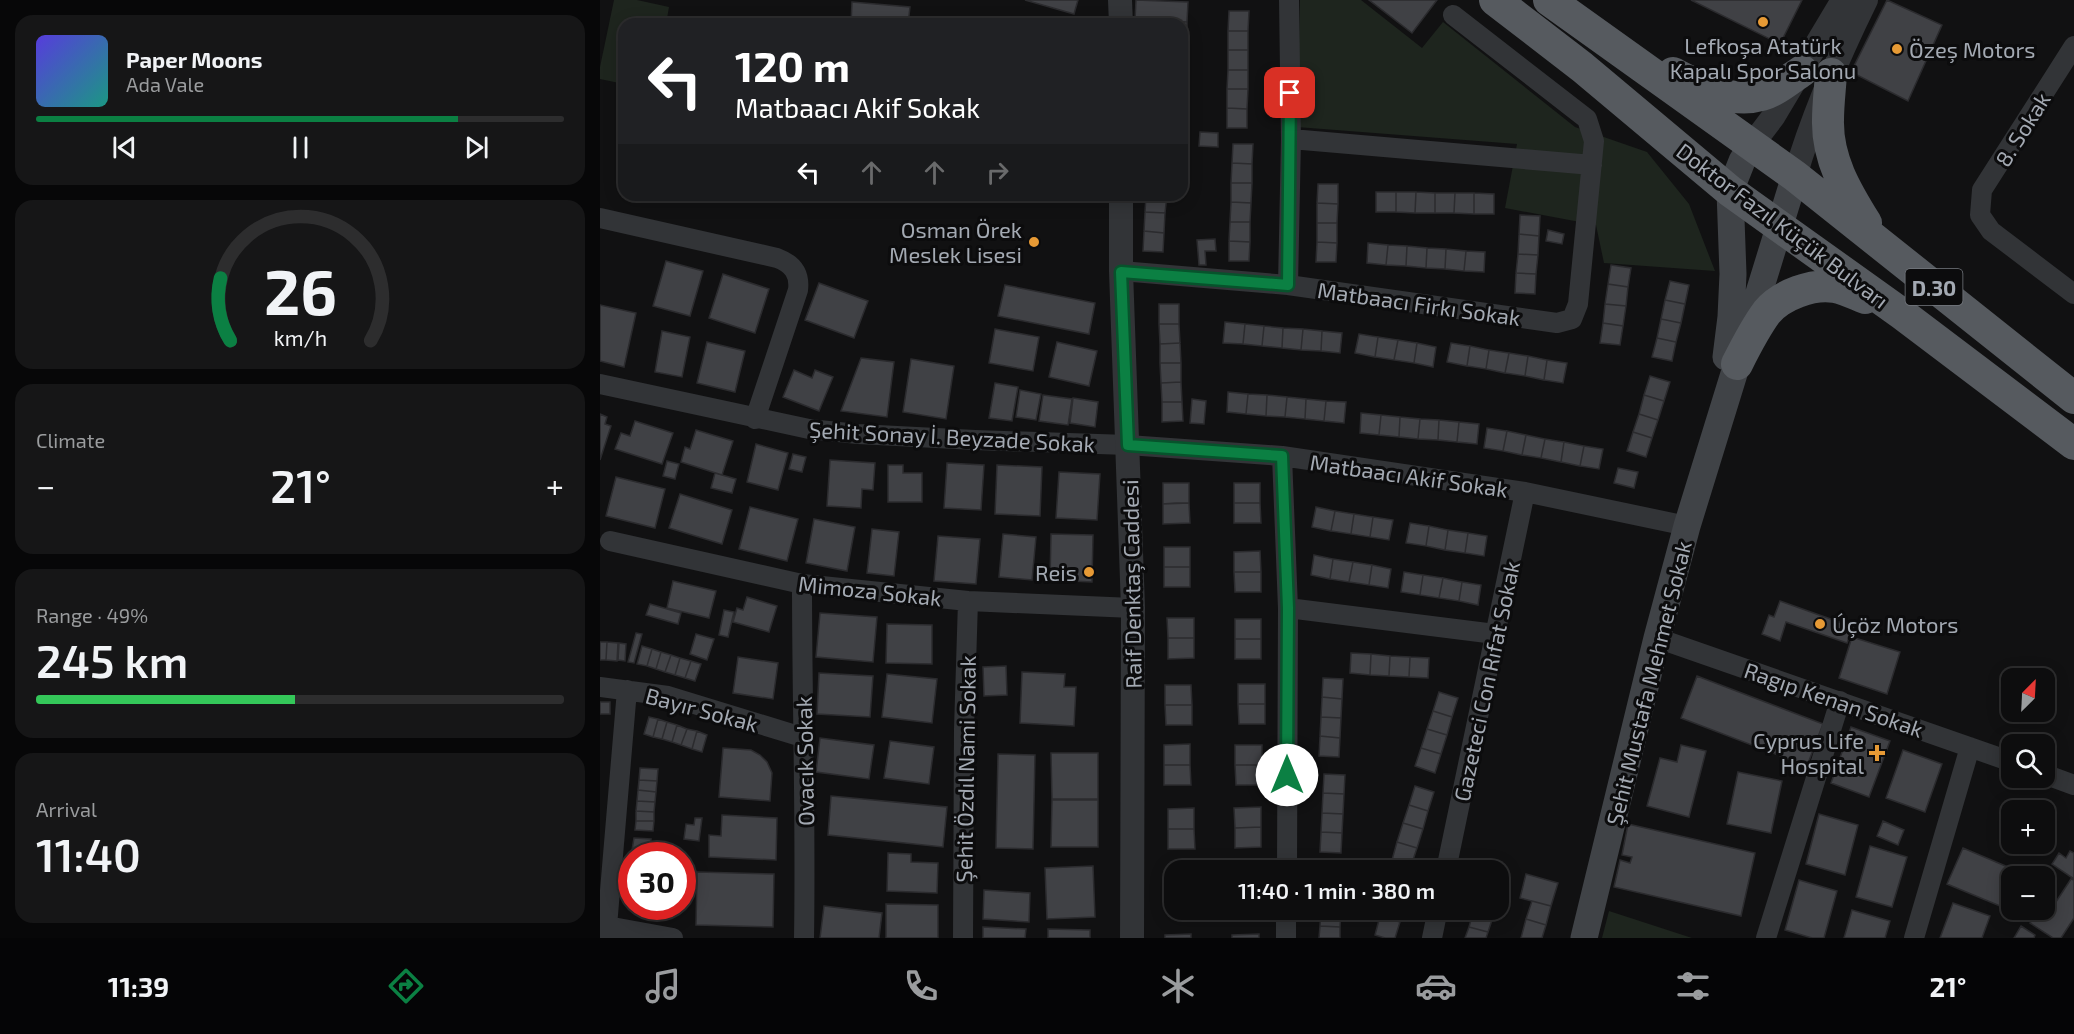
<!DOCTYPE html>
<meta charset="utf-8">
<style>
body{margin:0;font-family:"Exo 2",sans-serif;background:#161617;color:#f1f3f6;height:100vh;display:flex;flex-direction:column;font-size:22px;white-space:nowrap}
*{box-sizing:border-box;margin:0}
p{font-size:20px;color:#9a9c9e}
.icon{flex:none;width:33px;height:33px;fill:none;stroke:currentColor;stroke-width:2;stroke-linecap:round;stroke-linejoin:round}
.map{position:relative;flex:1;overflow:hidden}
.details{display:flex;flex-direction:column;gap:15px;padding:15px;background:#070708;width:600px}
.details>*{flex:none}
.top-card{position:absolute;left:18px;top:18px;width:570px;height:183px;border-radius:18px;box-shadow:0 3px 15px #0003,0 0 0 2px #2d2d2e;background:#202124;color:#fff;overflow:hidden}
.needle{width:39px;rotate:24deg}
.fabs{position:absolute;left:1401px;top:668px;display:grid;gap:12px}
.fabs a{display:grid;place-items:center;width:54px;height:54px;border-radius:12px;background:#0d0d0e;box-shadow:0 3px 15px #0003,0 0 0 2px #2d2d2e;font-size:30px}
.speed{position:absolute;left:18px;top:842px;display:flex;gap:12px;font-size:30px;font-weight:700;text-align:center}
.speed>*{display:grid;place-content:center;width:78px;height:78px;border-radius:50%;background:#0d0d0e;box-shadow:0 3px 15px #0003,0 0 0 2px #2d2d2e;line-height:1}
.speed .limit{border:9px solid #d22;background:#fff;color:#111}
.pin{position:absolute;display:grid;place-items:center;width:51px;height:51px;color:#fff;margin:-26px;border-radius:12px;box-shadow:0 3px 9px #0006}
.me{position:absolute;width:66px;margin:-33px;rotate:0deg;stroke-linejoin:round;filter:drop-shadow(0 0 4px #0008)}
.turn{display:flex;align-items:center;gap:21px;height:126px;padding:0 18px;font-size:27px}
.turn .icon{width:78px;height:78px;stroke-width:2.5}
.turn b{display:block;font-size:42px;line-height:51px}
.lanes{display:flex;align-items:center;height:57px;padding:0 18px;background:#0003;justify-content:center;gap:30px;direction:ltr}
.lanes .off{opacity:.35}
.big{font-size:45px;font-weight:600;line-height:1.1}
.details .widget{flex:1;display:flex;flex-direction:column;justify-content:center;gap:9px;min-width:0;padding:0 21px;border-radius:18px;background:#161617}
.details .dial{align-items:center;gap:0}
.dial svg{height:156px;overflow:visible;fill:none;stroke:#2d2d2e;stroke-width:7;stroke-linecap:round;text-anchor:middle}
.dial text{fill:#f1f3f6;stroke:none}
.song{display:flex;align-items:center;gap:18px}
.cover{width:72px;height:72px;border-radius:9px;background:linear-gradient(135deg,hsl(250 70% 55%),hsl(170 70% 35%))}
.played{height:6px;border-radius:3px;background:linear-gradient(90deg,#0b8043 80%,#2d2d2e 80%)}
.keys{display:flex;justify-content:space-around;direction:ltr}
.heat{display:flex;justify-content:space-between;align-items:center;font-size:33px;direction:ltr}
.charge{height:9px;border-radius:4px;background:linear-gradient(90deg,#34c759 49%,#2d2d2e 0)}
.trip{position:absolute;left:564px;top:860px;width:345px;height:60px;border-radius:18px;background:#0d0d0e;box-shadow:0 3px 15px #0003,0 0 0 2px #2d2d2e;font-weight:600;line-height:60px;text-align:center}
.tab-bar{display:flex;height:96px;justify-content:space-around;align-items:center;background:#050506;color:#9a9c9e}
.tab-bar .icon{width:42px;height:42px}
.tab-bar .current{color:#0b8043}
.tab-bar b{font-size:27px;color:#f1f3f6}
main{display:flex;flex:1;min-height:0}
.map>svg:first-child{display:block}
</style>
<main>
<section class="details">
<div class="widget">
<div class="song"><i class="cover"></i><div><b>Paper Moons</b><p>Ada Vale</p></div></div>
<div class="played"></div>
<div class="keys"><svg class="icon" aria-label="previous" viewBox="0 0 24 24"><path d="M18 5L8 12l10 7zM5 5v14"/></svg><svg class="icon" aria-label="pause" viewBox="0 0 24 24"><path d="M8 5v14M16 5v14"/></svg><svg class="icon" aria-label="next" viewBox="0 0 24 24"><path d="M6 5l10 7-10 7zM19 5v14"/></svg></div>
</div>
<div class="widget dial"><svg viewBox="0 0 100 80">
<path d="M14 69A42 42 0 1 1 86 69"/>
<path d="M14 69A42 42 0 0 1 9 37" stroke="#0b8043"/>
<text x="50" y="56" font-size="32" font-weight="700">26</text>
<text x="50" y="72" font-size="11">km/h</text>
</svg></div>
<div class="widget"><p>Climate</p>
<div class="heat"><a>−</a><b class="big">21°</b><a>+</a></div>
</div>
<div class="widget"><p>Range · 49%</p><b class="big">245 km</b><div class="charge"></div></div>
<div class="widget"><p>Arrival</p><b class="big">11:40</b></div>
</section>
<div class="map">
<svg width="1474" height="938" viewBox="0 0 1474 938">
<rect width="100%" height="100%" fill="#111112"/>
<path fill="#1e251e" d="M14,0H37L69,7L66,24H24V84L0,79V67Z
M700,0H761L822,48L843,22L975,127L1047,152L1089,204L1115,271L1004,263L996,225L905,208L917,144L697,127Z
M1009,911L1092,938H1002Z"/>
<path fill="#404145" stroke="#2b2b2e" stroke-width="1.5" d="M425,0H478L474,14Z
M536,0L588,2L587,22L535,20Z
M769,0H837L812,33Z
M1091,0H1202L1180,44Z
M1287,0L1342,25L1308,101L1251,72Z
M252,2L310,7L308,24H251Z
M629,11H649L648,31H628Z
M535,20L587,22V42H582V24H535Z
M628,31H648V50H628Z
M582,42H587L586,62L582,61Z
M628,50H648V70H628Z
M628,70H648V89H627Z
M627,89H648L647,109L627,108Z
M627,108L647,109V128H627Z
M600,132L618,133V147L599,146Z
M633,144H653L652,164L632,163Z
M632,163L652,164V183H631Z
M631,183H652L651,203L631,202Z
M718,184H738V204L717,203Z
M776,192H796V212H776Z
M796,192H816L815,213L796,212Z
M816,192L835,193V213H815Z
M835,193H855L854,213H835Z
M855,193H874V214L854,213Z
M874,193L894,194V214H874Z
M226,195H253V202L226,201Z
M287,195H322V201L287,199Z
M546,195H567L565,213L545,212Z
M631,202L651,203L650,222H630Z
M717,203L738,204L737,223H717Z
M545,212L565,213L564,233L544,231Z
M920,215L940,216L939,236L919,234Z
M630,222H650V242L629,241Z
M717,223H737V243L717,242Z
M948,230L964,234L962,244L946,241Z
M544,231L564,233L563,252L543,251Z
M919,234L939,236L938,255L918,254Z
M615,239L616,251H605L606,265H599L597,240Z
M629,241L650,242L649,261H629Z
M717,242L737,243L736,262H716Z
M768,243L788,245L786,265L767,263Z
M788,245L807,246L806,266L786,265Z
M807,246L827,248L826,268L806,266Z
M827,248L846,249L845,269L826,268Z
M846,249L866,251L864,271L845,269Z
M866,251L885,252L884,272L864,271Z
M918,254L938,255L936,274L916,273Z
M66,261L103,271L90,316L53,306Z
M1011,265L1031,268L1028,287L1008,284Z
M916,273L936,274L935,294L915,293Z
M123,274L169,289L155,333L109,318Z
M1070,281L1089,285L1085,304L1065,300Z
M219,283L268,301L254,338L205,320Z
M1008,284L1028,287L1026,306L1005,304Z
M405,285L495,303L489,334L398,316Z
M1065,300L1085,304L1081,323L1061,319Z
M559,304H579V324H559Z
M1005,304L1026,306L1023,326L1003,323Z
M0,305L36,313L24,367L0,361Z
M1061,319L1081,323L1076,342L1057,338Z
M625,322L645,324L643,344L623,343Z
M1003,323L1023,326L1020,345L1000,343Z
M559,324H579L580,343L560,344Z
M645,324L664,326L662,346L643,344Z
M664,326L683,328L682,348L662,346Z
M683,328L703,329L701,350L682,348Z
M395,329L439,337L433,371L389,363Z
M703,329L722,331L721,351L701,350Z
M62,331L90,337L82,377L55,372Z
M722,331L742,333L740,353L721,351Z
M759,334L778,337L775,357L755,353Z
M778,337L798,340L794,360L775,357Z
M1057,338L1076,342L1072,361L1052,357Z
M798,340L817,343L814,363L794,360Z
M107,342L145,351L135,392L97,383Z
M457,342L497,351L489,386L449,377Z
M580,343L581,363H560V344Z
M817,343L836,347L833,367L814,363Z
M851,343L870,346L867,366L847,362Z
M870,346L889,350L886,369L867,366Z
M889,350L909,353L905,373L886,369Z
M909,353L928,356L925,376L905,373Z
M928,356L947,360L944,380L925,376Z
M261,358L294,362L287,417L241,411Z
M311,359L354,366L346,419L303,412Z
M947,360L967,363L963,383L944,380Z
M560,363H581V382L561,383Z
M194,370L212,378L215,370L233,377L219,411L183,397Z
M1050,376L1070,382L1064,401L1044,395Z
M581,382L582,402H562L561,383Z
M395,383L418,387L412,421L389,418Z
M420,390L441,394L436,420L416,417Z
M628,392L648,394L646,414L627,412Z
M648,394L667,395L666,416L646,414Z
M443,395L472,399L468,425L439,421Z
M667,395L687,397L685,417L666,416Z
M1044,395L1064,401L1058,420L1039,414Z
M687,397L706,399L705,419L685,417Z
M473,398L498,402L495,427L470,423Z
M592,399L606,401L604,424L590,423Z
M706,399L726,401L724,421L705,419Z
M726,401L746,402L744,423L724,421Z
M562,402H582L583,421L562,422Z
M761,413L781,415L779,435L760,433Z
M0,414L7,417L5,424L11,426L0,460Z
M1039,414L1058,420L1052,438L1033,432Z
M781,415L800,417L799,437L779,435Z
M800,417L820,419L818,439L799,437Z
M820,419L839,420L838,440L818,439Z
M839,420L859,422L857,442L838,440Z
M35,421L73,433L62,464L15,449L21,433L30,436Z
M859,422L879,424L877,444L857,442Z
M887,428L907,431L903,451L884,448Z
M96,430L133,441L122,475L81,462L85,447L90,449Z
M907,431L926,435L922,455L903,451Z
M1033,432L1052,438L1046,457L1027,451Z
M926,435L945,439L941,458L922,455Z
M945,439L964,442L961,462L941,458Z
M964,442L984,446L980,466L961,462Z
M156,444L188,453L178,490L147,482Z
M984,446L1003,449L999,469L980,466Z
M193,454L206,457L202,472L189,469Z
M230,460L275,463L273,490L262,489L261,508L227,506Z
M67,461L79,464L75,479L63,476Z
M347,463L384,465L381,510L344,508Z
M288,465H303V473H322V502H288Z
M397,465L442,467L440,516L395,514Z
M1018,468L1038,472L1034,488L1014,483Z
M459,472L500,474L497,520L456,518Z
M115,473L136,479L132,493L111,488Z
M16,477L65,489L55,528L6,516Z
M563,483H589V503L563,504Z
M634,483H660V503H634Z
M80,494L132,510L122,544L69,528Z
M576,503H589L590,523L563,524V504Z
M634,503H660L661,523H634Z
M150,507L198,519L187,561L139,549Z
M716,507L735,511L731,531L712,527Z
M735,511L754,514L751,534L731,531Z
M754,514L773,517L770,537L751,534Z
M773,517L793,520L789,540L770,537Z
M214,519L255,527L247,571L206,563Z
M810,523L829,526L826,546L806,543Z
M829,526L848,530L845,550L826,546Z
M272,529L299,532L294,576L267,573Z
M848,530L868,533L865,553L845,550Z
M868,533L887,536L884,556L865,553Z
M403,534L436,537L432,580L399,577Z
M451,534L493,535L492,582L450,580Z
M338,536L380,539L376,584L334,581Z
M564,547H590V567H564Z
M660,551L661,572H634V552Z
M714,555L733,559L730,579L711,575Z
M733,559L753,562L749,582L730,579Z
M753,562L772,565L769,585L749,582Z
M772,565L791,569L788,588L769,585Z
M564,567H590V587H564Z
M634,572H661V592H635Z
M804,572L823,575L820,595L801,592Z
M823,575L843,578L839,598L820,595Z
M843,578L862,582L859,601L839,598Z
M73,581L116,591L109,618L67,608Z
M862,582L881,585L878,605L859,601Z
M147,597L177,606L169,632L133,622L137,608L143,610Z
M1180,601L1253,627L1247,643L1186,622L1180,641L1162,634L1169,615L1174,617Z
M50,604L81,613L78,624L46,615Z
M124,610L134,612L128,637L119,635Z
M220,613L277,617L273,662L216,657Z
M567,618H594V638H568Z
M635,619H661V639H635Z
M287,624L332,625V664L286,663Z
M36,633L42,634L34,663L28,662Z
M96,634L114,639L107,660L90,654Z
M1252,637L1300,652L1287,694L1239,678Z
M568,638H594V658L568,659Z
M635,639H661V659H635Z
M0,642H7L6,660H0Z
M7,642L18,643L17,661L6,660Z
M19,643L26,644L25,661L18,660Z
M42,646L52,649L47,666L37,664Z
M52,649L61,652L56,669L47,666Z
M61,652L71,655L65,672L56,669Z
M751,653L771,654L770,675L750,673Z
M771,654L790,656L789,676L770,675Z
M71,655L80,658L75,675L65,672Z
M790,656L810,657L809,677L789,676Z
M138,657L178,663L173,699L133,693Z
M810,657L829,658L828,678L809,677Z
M80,658L91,661L85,678L75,675Z
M91,661L101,664L95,681L85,678Z
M406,666L407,695L384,696L383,667Z
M422,672L465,674L464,687H476L474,726L420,723Z
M219,673L273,676L270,717L217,714Z
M287,674L337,679L332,723L282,717Z
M1097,676L1223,724L1207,766L1081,718Z
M723,678L743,679L742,699L722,697Z
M638,684H665V704H638Z
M565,685H591L592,705H565Z
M839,692L858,698L852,717L833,711Z
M722,697L742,699L741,718L721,717Z
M0,702H10V714H0Z
M638,704H665V724H639Z
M565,705H592V725H566Z
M833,711L852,717L847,735L827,729Z
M49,717L58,719L53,737L44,734Z
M721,717L741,718L740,738L720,736Z
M58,719L67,722L62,739L53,737Z
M67,722L77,725L72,742L62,739Z
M77,725L87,729L81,745L72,742Z
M1251,727L1290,741L1269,797L1231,783Z
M87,729L97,731L92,749L81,745Z
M827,729L847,735L841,754L821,748Z
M97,731L107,735L102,752L92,749Z
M720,736L740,738L739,757L719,756Z
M220,738L274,745L269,779L216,772Z
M290,741L334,747L329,784L284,778Z
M590,744V765H564V745Z
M635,745H662V765H635Z
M1081,745L1106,751L1089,817L1047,806L1060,758L1077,762Z
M123,748L151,750L160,755L167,762L172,773L170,801L119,797Z
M821,748L841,754L835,773L815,766Z
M1303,750L1342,764L1325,812L1286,798Z
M451,753H498V799H452Z
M398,754L435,755L433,849L396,848Z
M564,765H590L591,785H564Z
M635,765H662V785H636Z
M40,768L58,769L57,781L39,780Z
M1138,772L1182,781L1171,833L1127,824Z
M724,774L745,775L744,794L723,793Z
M39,780L57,781L56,792L38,790Z
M815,786L834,792L828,811L809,805Z
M38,790L56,792L55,802L37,801Z
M723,793L744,794L743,814L722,813Z
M231,796L347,807L343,847L228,835Z
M452,800H498V847H451Z
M37,801L55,802L54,812L36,811Z
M809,805L828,811L823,829L803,823Z
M661,807V827L635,828L634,808Z
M594,808V829H568V809Z
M36,811L54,812V821H36Z
M722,813L743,814L742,833L721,832Z
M1219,814L1258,825L1245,875L1206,864Z
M122,815L177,818L176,860L109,857V835L121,836Z
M95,818H102L99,841L84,839L86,824L94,825Z
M36,821H54L53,831L35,830Z
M1283,821L1304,830L1298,845L1277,836Z
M803,823L823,829L817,848L797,842Z
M1028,824L1155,853L1141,916L1014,887L1020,860L1030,863L1032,857L1022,855Z
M661,827V847L635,848V828Z
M568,829H594L595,849H568Z
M721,832L742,833L741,853L720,852Z
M34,838L51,839L50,852L32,850Z
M797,842L817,848L811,866L792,860Z
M1270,846L1307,857L1292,907L1256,897Z
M1363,848L1415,870L1400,906L1347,884Z
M32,850L50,852V855H32Z
M1470,851L1474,853V879L1452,864L1459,853L1466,858Z
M288,853L311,854V862L338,863L337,893L287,891Z
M493,866L495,917L447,919L445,868Z
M97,872L174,874L173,927L96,925Z
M566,872H574V892H567Z
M926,874L958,883L951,906L920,898Z
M1471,879L1474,880V918L1461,938H1453L1430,923L1440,909H1444V907L1450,911Z
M1199,880L1237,891L1224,938H1212L1185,930Z
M384,890L430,893L429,922L383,919Z
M567,892H574V909H593V912H567Z
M932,901L951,906L946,925L926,919Z
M1353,903L1390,916L1382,938H1340Z
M286,904L338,905V938H286Z
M224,906L282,913L279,938H220Z
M633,909H660V914H633Z
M721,909H741L740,927L720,926Z
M783,909H804L800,922L780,916Z
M874,909L894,914L888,932L869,927Z
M1252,910L1290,921L1285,938H1244Z
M780,916L800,922L795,938H785L775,935Z
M926,919L946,925L942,938H921Z
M720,926L740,927V938H719Z
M1421,926L1435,935L1434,938H1414Z
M383,927L426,929L425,938H383Z
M869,927L888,932L886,938H865Z
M448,929L490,930V938H448Z
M591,934V938H565V935Z
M659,934V938H632V935Z"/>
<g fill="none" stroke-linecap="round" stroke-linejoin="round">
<path stroke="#323437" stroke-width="20" d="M1474,46L1382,190L1380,215L1391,231L1474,294
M691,139L992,165
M0,218L177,258C193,264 200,274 198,290L155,419
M521,271L688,285L957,323L972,319L978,304L994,141L987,119L853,15
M688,285L691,139L689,0
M0,384L209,429L258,434L375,440L528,445L682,456L925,492L1087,526
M682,456L688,608L687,870
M10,541L202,584L368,601L533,608
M202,584C202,702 206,820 204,938
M688,608L895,634
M1057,638L1412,762
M0,687L68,696L202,737
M1444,774L1474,785
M846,870L925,492
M7,926L73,938
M6,938L27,690
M363,938L364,729L368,601
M686,938V909
M832,938L838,909
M1166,938L1240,701
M1314,938L1370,747"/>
<path stroke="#323437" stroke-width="24" d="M520,0L521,24
M1151,146L1173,117L1243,0
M1195,176C1213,115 1238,57 1266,0
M521,195V271L533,608L532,938"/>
<path stroke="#404347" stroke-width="27" d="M1126,357L1131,317L1133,274L1130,191L1142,161L1151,146
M984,938L1057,638L1087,526L1195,176"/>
<path stroke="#565a5f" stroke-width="32" d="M895,0L982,67L1130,191L1302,314L1474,444
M949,0L1195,176L1474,398
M1073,73C1100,87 1131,104 1162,95C1176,91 1190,79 1202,71
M1231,74C1230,89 1228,105 1228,120C1227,159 1246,191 1266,223
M1137,364C1146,346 1155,328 1167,312C1181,295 1213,283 1235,287C1245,289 1255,294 1265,298"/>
</g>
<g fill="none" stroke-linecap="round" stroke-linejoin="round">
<g stroke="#07532c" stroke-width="15">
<path id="route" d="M687,775L688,608L682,456L528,445L521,272L688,285L690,93"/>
</g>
<use href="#route" stroke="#0b8043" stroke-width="10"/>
</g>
<g fill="#e79a35" stroke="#0c0c0d" stroke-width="2">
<circle cx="1163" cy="22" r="6"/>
<circle cx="1297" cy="49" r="6"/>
<circle cx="434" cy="242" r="6"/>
<circle cx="489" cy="572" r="6"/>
<circle cx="1220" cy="624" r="6"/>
<path d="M1274 744h6v6h6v6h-6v6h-6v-6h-6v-6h6z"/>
</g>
<g text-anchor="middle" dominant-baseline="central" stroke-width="6" stroke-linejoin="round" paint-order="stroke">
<rect fill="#0c0c0d" stroke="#767a80" stroke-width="1.5" x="1305.5" y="269" width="57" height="36" rx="4.5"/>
<g font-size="21" font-weight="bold" fill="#a3a9b2">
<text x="1334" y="287">D.30</text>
</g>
<g font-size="22" fill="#a3a9b2" stroke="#0c0c0d" text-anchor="end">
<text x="1163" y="45" text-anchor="middle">Lefkoşa Atatürk<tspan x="1163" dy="25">Kapalı Spor Salonu</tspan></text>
<text x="1309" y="49" text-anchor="start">Özeş Motors</text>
<text x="422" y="229">Osman Örek<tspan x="422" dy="25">Meslek Lisesi</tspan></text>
<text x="477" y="572">Reis</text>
<text x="1232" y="624" text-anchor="start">Úçöz Motors</text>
<text x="1264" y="740">Cyprus Life<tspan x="1264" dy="25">Hospital</tspan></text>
</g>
<g font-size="22" fill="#a3a9b2" stroke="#0c0c0d">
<text transform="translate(1422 129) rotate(-58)">8. Sokak</text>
<text transform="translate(1183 225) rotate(37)">Doktor Fazıl Küçük Bulvarı</text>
<text transform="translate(819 303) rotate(8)">Matbaacı Firkı Sokak</text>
<text transform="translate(352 436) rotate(3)">Şehit Sonay İ. Beyzade Sokak</text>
<text transform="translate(809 475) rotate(8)">Matbaacı Akif Sokak</text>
<text transform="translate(531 584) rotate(-91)">Raif Denktaş Caddesi</text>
<text transform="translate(270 590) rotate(6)">Mimoza Sokak</text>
<text transform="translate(886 681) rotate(-78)">Gazeteci Con Rıfat Sokak</text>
<text transform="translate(1048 683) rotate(-76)">Şehit Mustafa Mehmet Sokak</text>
<text transform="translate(1234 699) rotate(19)">Ragıp Kenan Sokak</text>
<text transform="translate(102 709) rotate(15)">Bayır Sokak</text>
<text transform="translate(204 761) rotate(-91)">Ovacık Sokak</text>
<text transform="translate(365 769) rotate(-89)">Şehit Özdıl Nami Sokak</text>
</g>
</g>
</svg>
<div class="fabs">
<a><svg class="needle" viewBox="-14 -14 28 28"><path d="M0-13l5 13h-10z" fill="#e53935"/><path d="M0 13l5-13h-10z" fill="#9a9c9e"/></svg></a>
<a><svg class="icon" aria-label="search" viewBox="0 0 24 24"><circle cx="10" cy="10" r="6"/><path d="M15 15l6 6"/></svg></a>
<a>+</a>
<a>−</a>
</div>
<div class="speed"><div class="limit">30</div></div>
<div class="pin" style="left:690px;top:93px;background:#d93025"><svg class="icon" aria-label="arrive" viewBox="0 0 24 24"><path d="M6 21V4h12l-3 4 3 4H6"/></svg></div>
<svg class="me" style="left:687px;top:775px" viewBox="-20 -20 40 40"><circle r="19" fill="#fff"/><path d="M0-13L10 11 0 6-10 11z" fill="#0b8043"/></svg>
<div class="trip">11:40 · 1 min · 380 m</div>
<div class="top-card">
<div class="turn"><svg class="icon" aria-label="left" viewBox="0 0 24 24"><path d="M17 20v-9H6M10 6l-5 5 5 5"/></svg><div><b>120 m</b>Matbaacı Akif Sokak</div></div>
<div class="lanes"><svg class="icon" aria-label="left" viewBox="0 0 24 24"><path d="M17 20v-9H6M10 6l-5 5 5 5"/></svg><svg class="icon off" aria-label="ahead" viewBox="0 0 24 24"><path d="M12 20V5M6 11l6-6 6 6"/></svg><svg class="icon off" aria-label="ahead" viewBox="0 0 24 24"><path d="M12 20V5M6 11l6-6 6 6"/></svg><svg class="icon off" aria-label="right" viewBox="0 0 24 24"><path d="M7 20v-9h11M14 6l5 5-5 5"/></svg></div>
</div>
</div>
</main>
<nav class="tab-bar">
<b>11:39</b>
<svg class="icon current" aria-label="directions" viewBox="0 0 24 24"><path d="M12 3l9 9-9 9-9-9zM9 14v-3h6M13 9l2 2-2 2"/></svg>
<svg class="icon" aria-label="music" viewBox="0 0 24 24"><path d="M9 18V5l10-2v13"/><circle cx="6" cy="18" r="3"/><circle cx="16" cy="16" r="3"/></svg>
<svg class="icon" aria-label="phone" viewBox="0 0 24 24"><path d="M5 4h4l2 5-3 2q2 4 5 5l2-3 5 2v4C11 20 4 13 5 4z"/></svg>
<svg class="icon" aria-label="climate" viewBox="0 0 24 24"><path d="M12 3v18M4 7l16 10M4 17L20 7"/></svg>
<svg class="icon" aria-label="car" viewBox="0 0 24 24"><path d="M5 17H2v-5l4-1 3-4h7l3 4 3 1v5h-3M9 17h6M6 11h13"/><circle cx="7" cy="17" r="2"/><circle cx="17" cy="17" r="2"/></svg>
<svg class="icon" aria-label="filters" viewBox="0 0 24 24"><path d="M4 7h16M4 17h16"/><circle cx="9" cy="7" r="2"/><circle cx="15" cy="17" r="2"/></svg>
<b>21°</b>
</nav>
